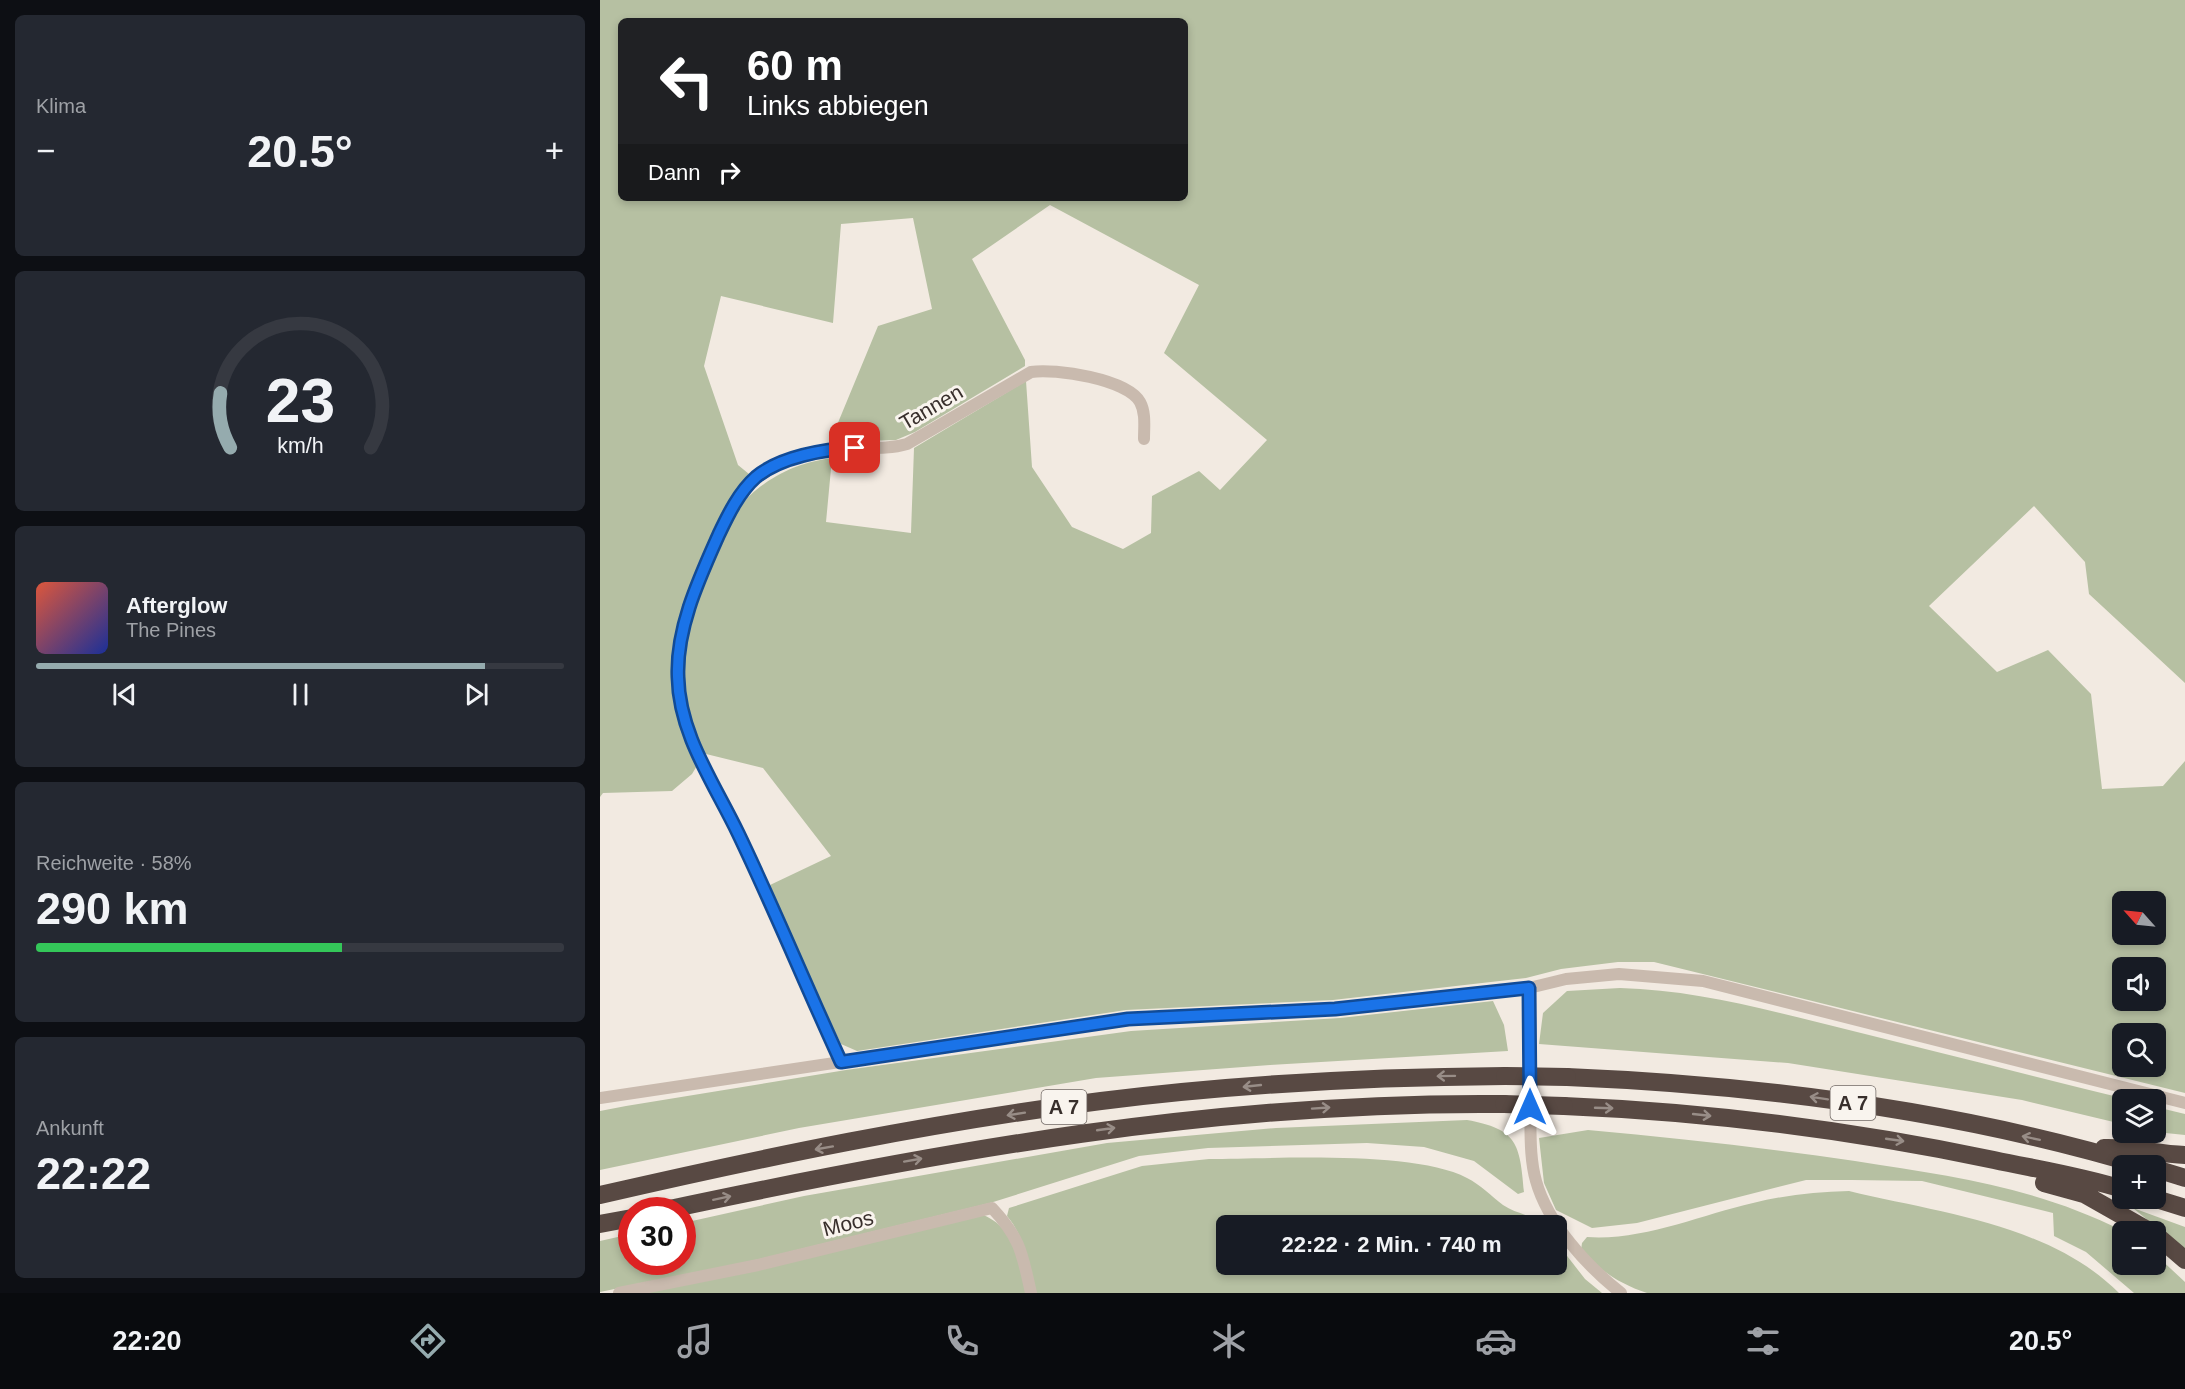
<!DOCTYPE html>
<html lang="de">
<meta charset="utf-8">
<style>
body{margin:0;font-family:Helvetica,sans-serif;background:#242831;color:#f1f3f6;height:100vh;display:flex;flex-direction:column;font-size:22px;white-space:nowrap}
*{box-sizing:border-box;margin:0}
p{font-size:20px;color:#9ea1a6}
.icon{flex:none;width:33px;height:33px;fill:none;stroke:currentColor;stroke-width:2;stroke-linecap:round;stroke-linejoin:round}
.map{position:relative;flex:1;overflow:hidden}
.side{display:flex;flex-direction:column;gap:15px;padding:15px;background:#0d0f14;width:600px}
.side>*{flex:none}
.banner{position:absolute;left:18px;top:18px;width:570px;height:183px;border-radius:9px;box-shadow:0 3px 9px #0003;background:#202124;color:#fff;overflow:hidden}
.needle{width:39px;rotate:297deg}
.tools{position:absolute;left:1512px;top:891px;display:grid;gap:12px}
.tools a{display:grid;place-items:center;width:54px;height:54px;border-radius:9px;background:#171b24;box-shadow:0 3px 9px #0003;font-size:30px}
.speed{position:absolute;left:18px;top:1197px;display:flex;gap:12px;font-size:30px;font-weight:700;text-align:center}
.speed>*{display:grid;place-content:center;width:78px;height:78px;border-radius:50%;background:#171b24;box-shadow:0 3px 9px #0003;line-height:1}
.speed .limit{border:9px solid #d22;background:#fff;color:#111}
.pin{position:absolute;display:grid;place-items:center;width:51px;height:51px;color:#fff;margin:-26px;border-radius:12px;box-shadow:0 3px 9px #0006}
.me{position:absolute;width:66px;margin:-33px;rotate:0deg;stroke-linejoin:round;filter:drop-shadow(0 0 4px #0008)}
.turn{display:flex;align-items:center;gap:21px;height:126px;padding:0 30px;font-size:27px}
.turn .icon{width:78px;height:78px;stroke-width:2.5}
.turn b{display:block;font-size:42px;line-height:51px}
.then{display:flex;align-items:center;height:57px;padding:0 30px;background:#0003;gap:12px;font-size:22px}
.big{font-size:45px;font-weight:800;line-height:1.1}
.side .tile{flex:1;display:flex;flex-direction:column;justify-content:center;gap:9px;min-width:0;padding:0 21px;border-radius:9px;background:#242831}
.side .dial{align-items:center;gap:0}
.dial svg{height:156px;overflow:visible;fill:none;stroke:#363941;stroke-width:7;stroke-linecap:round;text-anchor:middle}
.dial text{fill:#f1f3f6;stroke:none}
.song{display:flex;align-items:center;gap:18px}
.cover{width:72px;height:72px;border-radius:9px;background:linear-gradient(135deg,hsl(10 70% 55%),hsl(230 70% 35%))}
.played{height:6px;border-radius:3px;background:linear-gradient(90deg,#95abae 85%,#363941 85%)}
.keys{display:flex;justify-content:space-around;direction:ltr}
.heat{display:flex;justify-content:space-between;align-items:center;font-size:33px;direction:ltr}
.charge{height:9px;border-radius:4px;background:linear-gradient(90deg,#34c759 58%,#363941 0)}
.trip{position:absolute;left:616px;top:1215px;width:351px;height:60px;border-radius:9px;background:#171b24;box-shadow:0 3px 9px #0003;font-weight:800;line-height:60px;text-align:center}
.menu{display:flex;height:96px;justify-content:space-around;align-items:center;background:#090b0e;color:#9ea1a6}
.menu .icon{width:42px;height:42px}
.menu .selected{color:#95abae}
.menu b{font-size:27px;color:#f1f3f6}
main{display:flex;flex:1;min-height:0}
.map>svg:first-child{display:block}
</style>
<main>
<section class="side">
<div class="tile"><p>Klima</p>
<div class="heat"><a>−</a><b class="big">20.5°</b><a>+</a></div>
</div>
<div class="tile dial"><svg viewBox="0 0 100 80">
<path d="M14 69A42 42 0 1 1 86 69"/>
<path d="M14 69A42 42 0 0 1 9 41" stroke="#95abae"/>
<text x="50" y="56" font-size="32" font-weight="700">23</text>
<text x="50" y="72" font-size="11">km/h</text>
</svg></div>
<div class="tile">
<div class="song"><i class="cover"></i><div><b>Afterglow</b><p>The Pines</p></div></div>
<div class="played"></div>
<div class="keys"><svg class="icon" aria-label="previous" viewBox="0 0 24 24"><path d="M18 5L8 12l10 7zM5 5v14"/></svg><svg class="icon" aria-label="pause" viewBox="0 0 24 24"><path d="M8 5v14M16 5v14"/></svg><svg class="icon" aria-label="next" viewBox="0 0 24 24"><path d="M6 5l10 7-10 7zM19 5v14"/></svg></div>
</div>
<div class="tile"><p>Reichweite · 58%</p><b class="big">290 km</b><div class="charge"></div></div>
<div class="tile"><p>Ankunft</p><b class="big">22:22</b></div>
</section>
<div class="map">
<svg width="1585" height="1293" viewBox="0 0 1585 1293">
<rect width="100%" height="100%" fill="#f2eae1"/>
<path fill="#b6c0a2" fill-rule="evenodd" d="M0,0H1585V683L1489,594L1485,562L1434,506L1329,606L1397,672L1448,650L1491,694L1502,789L1563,786L1585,761V1093L1054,962H1018L961,969L926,978L733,1000L526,1010L257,1051L241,1044L197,954L170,885L231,856L163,768L102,753C93,729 84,705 82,678C80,635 113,550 135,513C141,503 155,490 164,484C187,468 206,462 232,458L226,522L311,533L314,448L426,381L432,467L472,527L523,549L551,533L552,496L599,471L620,490L667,440L564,353L599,285L450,205L372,259L425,360V366L315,432L296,440L230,442L278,326L332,309L313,218L241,224L233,323L121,296L104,366L138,465L149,474C130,502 116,531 102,562C69,636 59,688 98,764L92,774L72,791L3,793L0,797ZM21,21H585V198H21ZM1522,902H1556V934H1522ZM1522,968H1556V1000H1522ZM1522,1034H1556V1066H1522Z
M1020,988C1100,990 1179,1013 1257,1032C1346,1054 1436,1077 1526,1099L1522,1100V1124L1422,1100L1188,1063L939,1044L943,1013L967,991Z
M893,1001L904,1025L908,1051L670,1065L496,1078L199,1128L0,1170V1111L26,1106L246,1070L531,1031L740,1018Z
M1556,1107L1585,1114V1135L1556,1132Z
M867,1120C917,1129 920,1143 924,1192L918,1194L874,1161L824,1147L767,1143L608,1148L539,1156L390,1203L156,1260L0,1292V1241L31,1234L32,1262H82L83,1223L204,1196L507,1143L676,1128Z
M988,1130C1077,1138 1166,1148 1255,1161C1351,1176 1436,1187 1523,1231L1522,1264H1556V1255L1585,1282V1293H1534L1486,1252L1454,1236L1453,1213L1322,1181L1252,1180H1206L1037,1223L992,1228L956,1210L944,1183L939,1138Z
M609,1159C673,1159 813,1150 867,1178C881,1185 891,1196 903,1205C916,1214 931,1214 943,1225L627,1226V1264H957V1243L985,1279L1002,1293H436C429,1266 425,1237 407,1216L409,1208L542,1166Z
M1249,1191C1340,1213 1450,1224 1519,1293H1047C1020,1284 1000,1271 981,1250L982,1243L987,1237C1043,1241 1100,1215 1153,1203C1185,1195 1216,1192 1249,1191Z
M1533,1208L1585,1227V1251Z
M383,1215C416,1228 419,1263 426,1293H41Z"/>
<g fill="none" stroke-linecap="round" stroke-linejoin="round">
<path stroke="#c9baae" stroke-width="12" d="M929,988C930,1026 930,1065 930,1103C931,1129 929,1156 936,1181C948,1224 987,1266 1021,1293
M241,1062C206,986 174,909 138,834C114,783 81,736 78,678C75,634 94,588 113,548C123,526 138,489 159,476C181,461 208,451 235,449C259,446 284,451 307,444L431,372C455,368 527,379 540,402C546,413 544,427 544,439
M0,1098L528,1019L735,1009L929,988L966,979L1019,974L1103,981L1585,1103
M19,1293L158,1265L392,1208C421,1239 422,1253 431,1293"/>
<path stroke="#584943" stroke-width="18" d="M967,1077C1161,1085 1357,1110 1543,1166
M964,1106C1109,1112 1252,1130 1394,1160C1436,1169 1481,1176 1522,1189
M1504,1148C1531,1147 1557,1154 1585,1155
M1556,1169L1585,1178
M1444,1183L1484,1194L1551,1232
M0,1195C165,1157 333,1122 501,1101C635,1084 770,1077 905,1076
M1553,1198L1585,1208
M65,1210C342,1151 619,1101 904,1104
M0,1224L32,1218
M1556,1235L1585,1260"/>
<path stroke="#584943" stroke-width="18" d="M905,1076L967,1077
M904,1104L964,1106"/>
</g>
<defs><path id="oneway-shaft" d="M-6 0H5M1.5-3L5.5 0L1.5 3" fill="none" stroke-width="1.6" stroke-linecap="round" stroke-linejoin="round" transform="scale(1.5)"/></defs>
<g stroke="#988d87">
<use href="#oneway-shaft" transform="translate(846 1076) rotate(179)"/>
<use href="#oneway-shaft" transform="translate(652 1086) rotate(174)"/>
<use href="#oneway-shaft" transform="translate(1219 1098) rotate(-171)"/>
<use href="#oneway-shaft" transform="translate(721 1108) rotate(-4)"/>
<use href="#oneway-shaft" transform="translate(1004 1108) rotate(2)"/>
<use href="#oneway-shaft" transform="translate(416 1114) rotate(171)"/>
<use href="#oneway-shaft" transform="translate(1102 1115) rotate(6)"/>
<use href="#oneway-shaft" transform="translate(506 1129) rotate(-8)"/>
<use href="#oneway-shaft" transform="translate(1431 1138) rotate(-168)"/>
<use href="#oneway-shaft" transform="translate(1295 1140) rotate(8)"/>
<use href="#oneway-shaft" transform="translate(224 1148) rotate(170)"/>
<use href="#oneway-shaft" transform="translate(313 1160) rotate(-10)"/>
<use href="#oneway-shaft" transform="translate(122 1198) rotate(-12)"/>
</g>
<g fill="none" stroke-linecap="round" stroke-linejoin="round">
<g stroke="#114b97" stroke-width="15">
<path id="route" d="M255,448C224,449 180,457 156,477C139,492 128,515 119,534C99,579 76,628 78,677C79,734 114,783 138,833C174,908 206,986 241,1062L528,1019L735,1009L929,988L930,1107"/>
</g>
<use href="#route" stroke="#1a73e8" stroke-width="10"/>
</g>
<g text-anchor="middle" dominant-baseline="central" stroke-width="6" stroke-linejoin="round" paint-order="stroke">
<g fill="#f9f4ee" stroke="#726a66" stroke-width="1.5">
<rect x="1230.5" y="1086" width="45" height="34" rx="4.5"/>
<rect x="441.5" y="1090" width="45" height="34" rx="4.5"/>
</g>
<g font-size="20" font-weight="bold" fill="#382f2c">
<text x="1253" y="1103">A 7</text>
<text x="464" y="1107">A 7</text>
</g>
<g font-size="21" fill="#382f2c" stroke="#f9f4ee">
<text transform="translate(331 407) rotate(-30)">Tannen</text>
<text transform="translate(248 1223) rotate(-14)">Moos</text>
</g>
</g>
</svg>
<div class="tools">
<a><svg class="needle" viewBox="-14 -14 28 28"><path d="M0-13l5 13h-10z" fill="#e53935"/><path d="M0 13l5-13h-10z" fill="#9ea1a6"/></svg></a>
<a><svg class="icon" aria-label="sound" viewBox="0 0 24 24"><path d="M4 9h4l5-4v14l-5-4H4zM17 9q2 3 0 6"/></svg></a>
<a><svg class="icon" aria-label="search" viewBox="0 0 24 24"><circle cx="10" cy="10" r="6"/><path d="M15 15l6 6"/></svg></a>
<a><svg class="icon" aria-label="layers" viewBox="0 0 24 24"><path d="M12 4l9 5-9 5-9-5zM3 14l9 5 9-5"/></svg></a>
<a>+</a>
<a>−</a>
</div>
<div class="speed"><div class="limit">30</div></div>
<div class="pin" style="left:255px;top:448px;background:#d93025"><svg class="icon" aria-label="arrive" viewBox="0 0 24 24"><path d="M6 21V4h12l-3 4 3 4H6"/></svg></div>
<svg class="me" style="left:930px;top:1107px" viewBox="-20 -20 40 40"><path d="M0-17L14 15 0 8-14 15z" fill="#1a73e8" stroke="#fff" stroke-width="4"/></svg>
<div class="trip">22:22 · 2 Min. · 740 m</div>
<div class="banner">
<div class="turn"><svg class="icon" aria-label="left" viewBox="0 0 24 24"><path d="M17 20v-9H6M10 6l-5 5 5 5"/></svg><div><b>60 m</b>Links abbiegen</div></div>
<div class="then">Dann<svg class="icon" aria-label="right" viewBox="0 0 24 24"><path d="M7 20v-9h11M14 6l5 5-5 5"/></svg></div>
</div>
</div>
</main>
<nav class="menu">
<b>22:20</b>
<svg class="icon selected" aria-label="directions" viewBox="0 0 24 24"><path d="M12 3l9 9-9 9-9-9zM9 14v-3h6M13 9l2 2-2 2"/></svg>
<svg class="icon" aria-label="music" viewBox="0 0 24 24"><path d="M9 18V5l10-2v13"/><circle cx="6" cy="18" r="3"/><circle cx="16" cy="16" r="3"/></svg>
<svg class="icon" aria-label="phone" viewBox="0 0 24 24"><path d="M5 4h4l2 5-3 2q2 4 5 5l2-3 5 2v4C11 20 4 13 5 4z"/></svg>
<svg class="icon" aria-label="climate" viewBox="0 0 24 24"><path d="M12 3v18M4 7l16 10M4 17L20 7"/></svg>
<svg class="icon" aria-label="car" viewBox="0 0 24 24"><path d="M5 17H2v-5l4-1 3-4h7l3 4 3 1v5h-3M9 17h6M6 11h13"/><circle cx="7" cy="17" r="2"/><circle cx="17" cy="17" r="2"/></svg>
<svg class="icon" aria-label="filters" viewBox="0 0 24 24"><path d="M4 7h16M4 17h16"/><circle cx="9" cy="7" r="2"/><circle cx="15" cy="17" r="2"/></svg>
<b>20.5°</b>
</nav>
